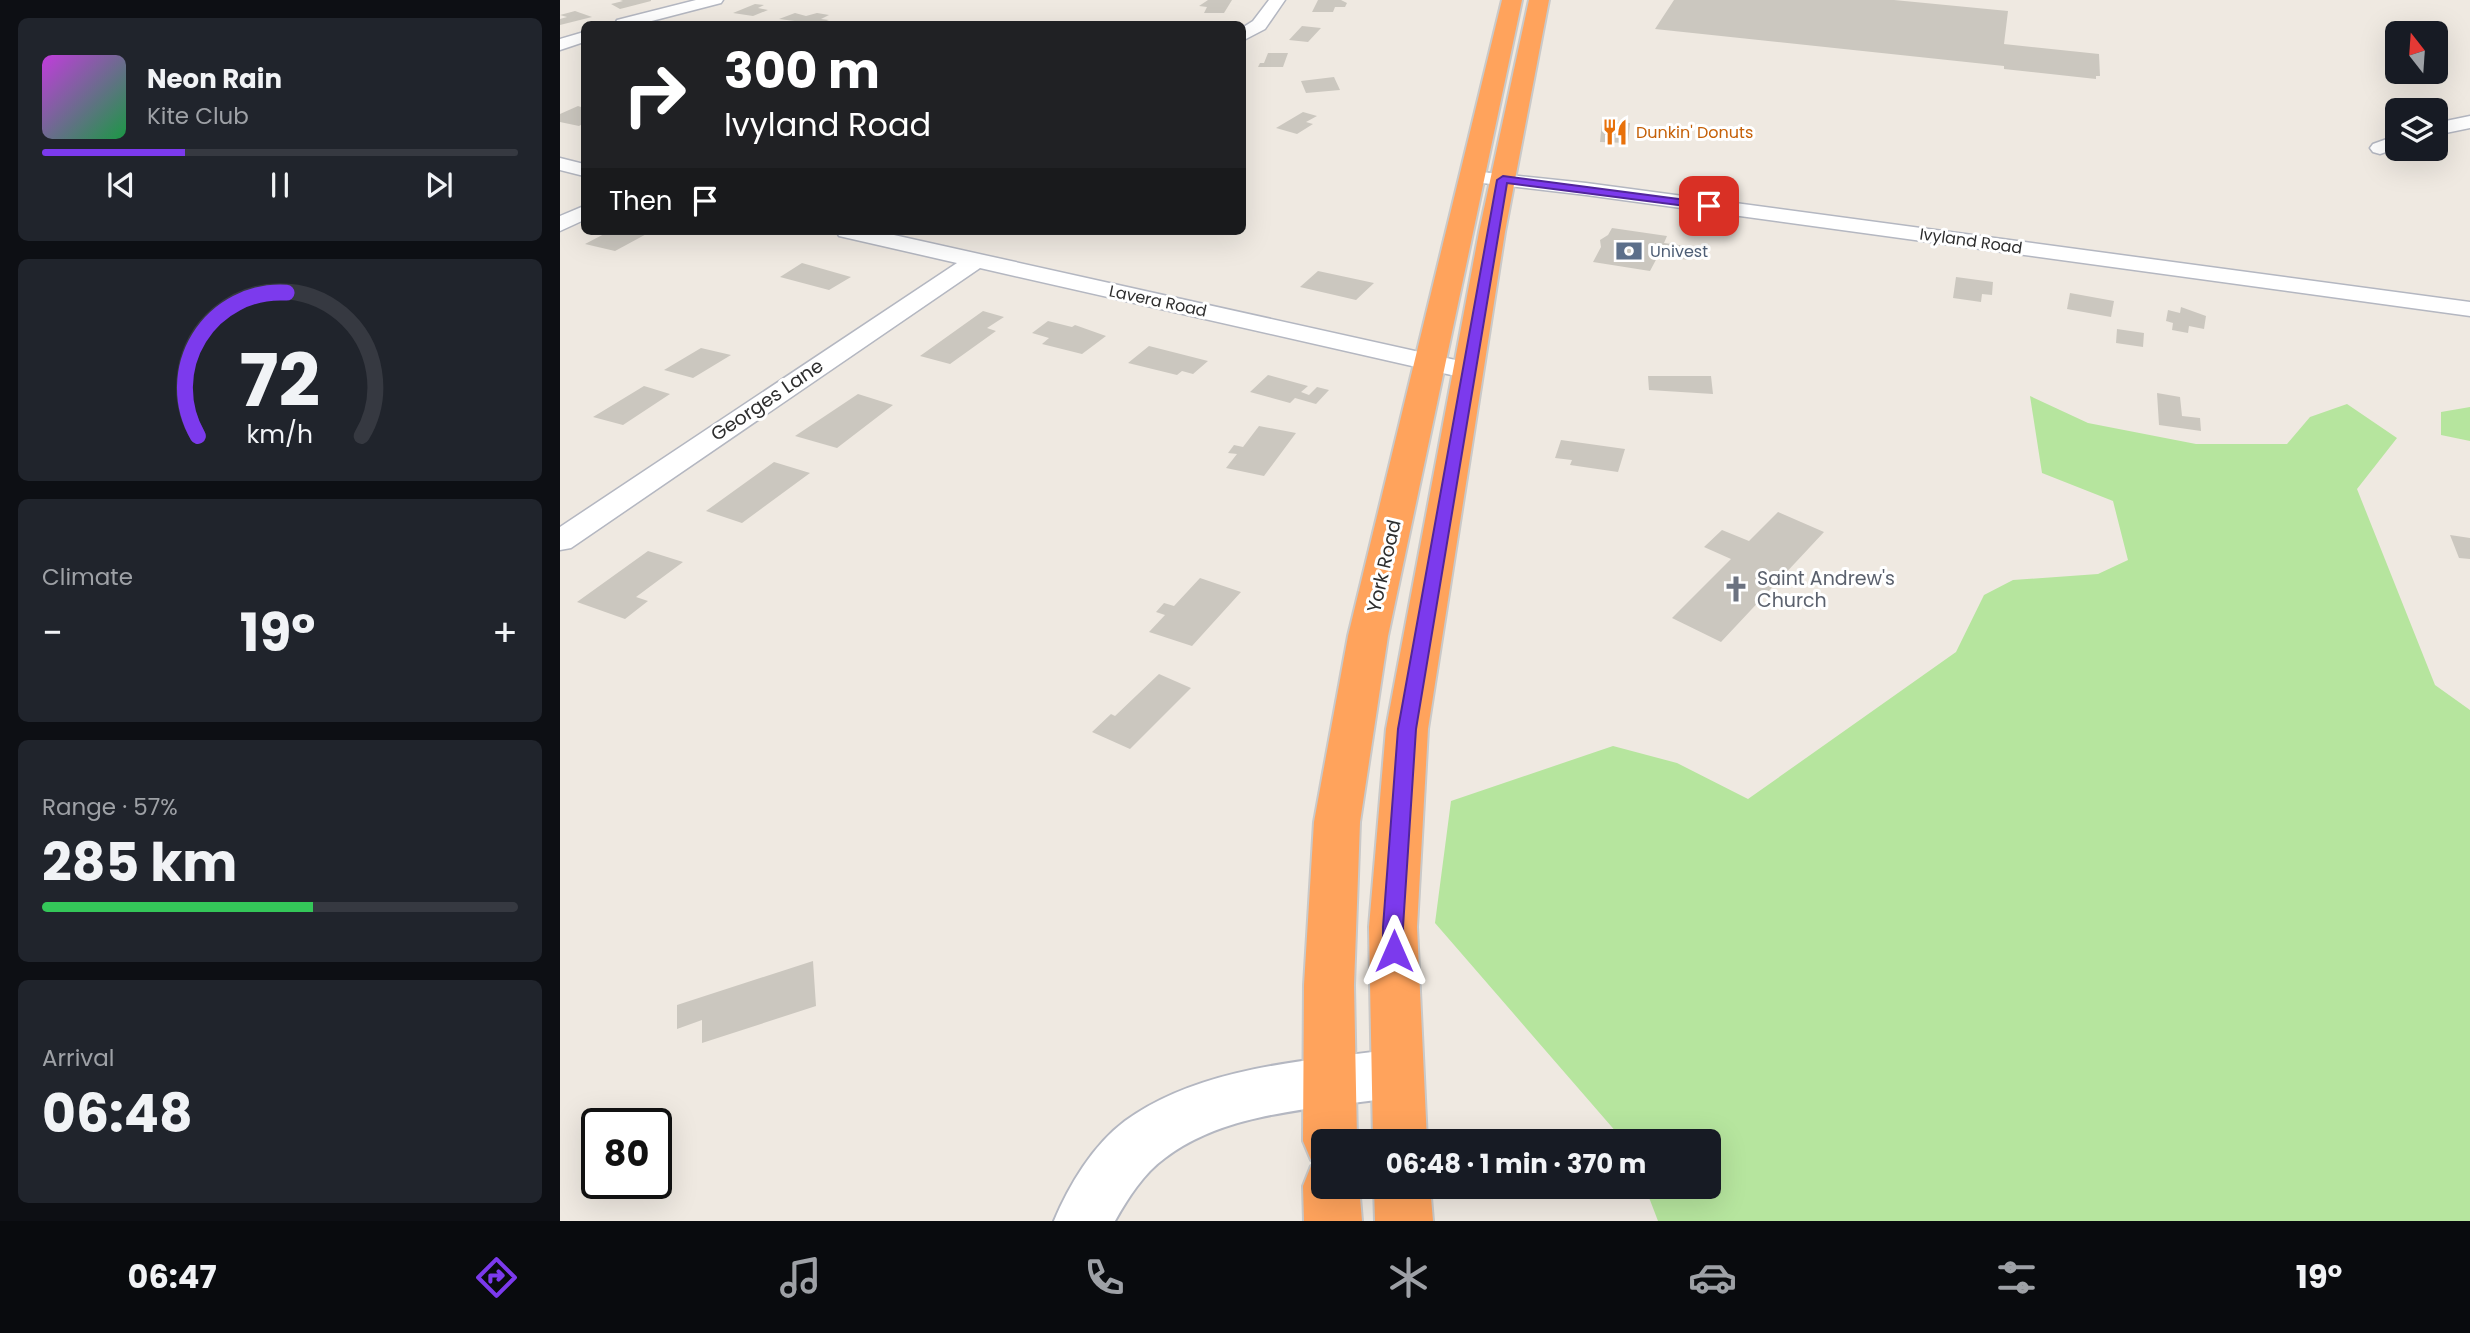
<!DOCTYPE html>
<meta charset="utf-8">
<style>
body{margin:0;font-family:Poppins,sans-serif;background:#20242c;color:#f1f3f6;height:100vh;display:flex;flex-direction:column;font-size:26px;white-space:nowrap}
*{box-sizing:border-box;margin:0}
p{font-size:23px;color:#9ea1a6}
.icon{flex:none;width:38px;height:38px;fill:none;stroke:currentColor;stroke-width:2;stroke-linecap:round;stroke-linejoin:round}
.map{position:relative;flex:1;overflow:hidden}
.panel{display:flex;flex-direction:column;gap:18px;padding:18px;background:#0d0f14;width:560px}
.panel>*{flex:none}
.top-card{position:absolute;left:21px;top:21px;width:665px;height:214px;border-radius:10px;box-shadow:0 7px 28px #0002;background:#202124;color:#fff;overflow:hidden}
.needle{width:46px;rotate:343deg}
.controls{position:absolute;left:1825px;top:21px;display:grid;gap:14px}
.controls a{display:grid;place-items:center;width:63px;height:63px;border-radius:10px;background:#171b24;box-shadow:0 7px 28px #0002;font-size:35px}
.speed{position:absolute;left:21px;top:1108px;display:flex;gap:14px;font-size:35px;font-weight:700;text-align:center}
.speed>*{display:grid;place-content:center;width:91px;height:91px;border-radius:50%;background:#171b24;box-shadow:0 7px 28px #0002;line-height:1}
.speed .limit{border:4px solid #111;border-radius:10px;background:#fff;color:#111}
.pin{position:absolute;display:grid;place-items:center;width:60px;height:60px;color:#fff;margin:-30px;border-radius:14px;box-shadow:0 4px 10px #0006}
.me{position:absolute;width:77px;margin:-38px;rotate:0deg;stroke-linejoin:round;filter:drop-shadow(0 0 5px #0008)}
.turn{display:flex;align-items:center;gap:24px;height:147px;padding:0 28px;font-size:32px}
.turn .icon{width:91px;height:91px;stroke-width:2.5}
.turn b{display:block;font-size:49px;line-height:60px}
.then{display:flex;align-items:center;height:66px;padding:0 28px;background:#0003;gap:14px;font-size:26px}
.big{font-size:52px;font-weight:700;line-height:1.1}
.panel .card{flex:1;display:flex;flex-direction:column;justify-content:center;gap:10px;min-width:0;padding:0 24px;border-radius:10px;background:#20242c}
.panel .dial{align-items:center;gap:0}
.dial svg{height:182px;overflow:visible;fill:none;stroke:#363941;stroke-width:7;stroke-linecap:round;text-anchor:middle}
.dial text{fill:#f1f3f6;stroke:none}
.song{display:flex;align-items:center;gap:21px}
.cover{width:84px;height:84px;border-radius:10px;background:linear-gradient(135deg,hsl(290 70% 55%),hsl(140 70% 35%))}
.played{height:7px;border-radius:4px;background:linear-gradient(90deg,#7c3aed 30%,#363941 30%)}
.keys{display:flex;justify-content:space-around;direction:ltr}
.heat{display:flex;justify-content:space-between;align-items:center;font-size:38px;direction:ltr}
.charge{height:10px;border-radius:5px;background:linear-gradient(90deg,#34c759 57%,#363941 0)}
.trip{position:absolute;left:751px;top:1129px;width:410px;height:70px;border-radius:10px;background:#171b24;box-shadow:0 7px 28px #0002;font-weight:700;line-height:70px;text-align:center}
.tab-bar{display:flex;height:112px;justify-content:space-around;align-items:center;background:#090b0e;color:#9ea1a6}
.tab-bar .icon{width:49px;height:49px}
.tab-bar .active{color:#7c3aed}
.tab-bar b{font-size:32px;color:#f1f3f6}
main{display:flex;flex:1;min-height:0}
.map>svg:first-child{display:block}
</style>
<main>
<section class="panel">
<div class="card">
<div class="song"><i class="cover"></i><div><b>Neon Rain</b><p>Kite Club</p></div></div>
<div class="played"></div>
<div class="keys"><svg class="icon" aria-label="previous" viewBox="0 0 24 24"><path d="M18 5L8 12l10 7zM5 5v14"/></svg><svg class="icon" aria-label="pause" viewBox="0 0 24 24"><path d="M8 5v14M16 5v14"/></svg><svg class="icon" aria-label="next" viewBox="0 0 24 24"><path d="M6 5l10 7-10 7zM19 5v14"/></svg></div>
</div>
<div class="card dial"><svg viewBox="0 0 100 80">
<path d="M14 69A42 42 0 1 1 86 69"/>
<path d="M14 69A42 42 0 0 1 53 6" stroke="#7c3aed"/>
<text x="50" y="56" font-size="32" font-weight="700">72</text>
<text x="50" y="72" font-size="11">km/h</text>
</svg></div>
<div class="card"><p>Climate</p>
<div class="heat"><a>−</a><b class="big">19°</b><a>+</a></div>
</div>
<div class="card"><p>Range · 57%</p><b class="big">285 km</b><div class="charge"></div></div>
<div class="card"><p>Arrival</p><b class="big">06:48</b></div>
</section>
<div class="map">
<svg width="1910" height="1221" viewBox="0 0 1910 1221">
<rect width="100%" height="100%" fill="#efe9e1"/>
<path fill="#b6e59e" d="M1470,396L1528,423L1636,444H1727L1750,417L1787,404L1837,438L1797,489L1875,685L1910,710V1221H1098L1085,1187L1148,1186V1141H1064L875,923L891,801L1053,746L1117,763L1188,799L1396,652L1424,595L1453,580L1538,574L1568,560L1553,501L1482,473Z
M1910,407V441L1881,435V412Z"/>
<path fill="#cbc7bf" d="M60,0H91V1L60,9L51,4L63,1Z
M648,0H672L664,13H644L647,7L639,6Z
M758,0H781L787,3L785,7H775L773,12H752Z
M1114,0H1334L1448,11L1444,44L1539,54L1540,76H1536V79L1444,69V66L1095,29Z
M195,4L204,5L198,8L208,10L193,16L173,13Z
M15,11L32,17L0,25V19L7,17L0,15Z
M235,13L246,16L257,13L269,15L261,19L269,20L258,24L219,19Z
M742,26L761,28L748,42L729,40Z
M708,53H728L723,67H698L700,63H704Z
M774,77L780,90L746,93L741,81Z
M18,106L24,108L21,113L24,114V123L19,126L0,122V114Z
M743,112L757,116L746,122L753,124L737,134L716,128Z
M1042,122L1070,123L1068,143L1040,142Z
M1052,228L1107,236L1104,243L1134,247L1129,260L1098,256L1090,271L1033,262L1041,247L1040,240L1048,235Z
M50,231H92L55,251L25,244Z
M242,263L291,277L269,290L220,277Z
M758,271L814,283L796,300L740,287Z
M1396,277L1433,282L1432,295L1422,294L1421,302L1393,298Z
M1510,293L1554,301L1551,317L1507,309Z
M1621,307L1646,316L1644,329L1629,326L1628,333L1612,330L1613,323L1606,321L1608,310L1620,313Z
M423,311L444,317L427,328L436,331L390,364L360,356Z
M488,321L512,327L515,325L546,336L522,354L482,344L489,338L472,333Z
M1557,329L1584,333L1583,347L1556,343Z
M589,346L648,361L633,374L622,371L617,375L568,363Z
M141,348L171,355L133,378L104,370Z
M708,375L748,386L741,392L749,395L757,387L769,390L756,404L735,398L730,403L690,392Z
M1088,376H1151L1153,394L1089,390Z
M84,386L110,394L63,425L33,417Z
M1597,393L1620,397L1622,416L1640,418L1641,431L1599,425Z
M298,394L333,405L277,448L235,436Z
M699,426L736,433L704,476L666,468L677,454L668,453L674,445L683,447Z
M1001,440L1065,449L1058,472L1010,465L1012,460L995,458Z
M214,462L250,473L182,523L146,511Z
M1218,512L1264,532L1161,642L1112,618L1171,559L1144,547L1162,530L1189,541Z
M1890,535L1910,538V559L1899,558Z
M88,551L123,562L76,597L88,601L65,619L17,602Z
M640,578L681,592L632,646L589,632L605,615L596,612L604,603L614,606Z
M599,674L631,688L570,749L532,732L551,714L555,716Z
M253,961L256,1006L142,1043V1020L117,1029V1005Z"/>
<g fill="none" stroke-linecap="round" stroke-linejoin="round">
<g stroke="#b4b7c1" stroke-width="3">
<path id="street" d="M136,0H163L161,3L80,24H55L57,20Z
M709,0H725L705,29L682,41V28L693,21Z
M24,32V42L0,50V39Z
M1910,116V128L1876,135V123Z
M1838,135V148L1820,154L1813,152L1810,148L1813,144Z
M0,158L24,164V176L0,170Z
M912,171L1026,183L1910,302V316L1026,195L905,181L902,177L905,173Z
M24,206V220L0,231V216Z
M276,231H316L909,363L918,366L922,371L918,376L909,379L420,268L11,548L0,550V527L397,263L279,236Z"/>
</g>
<g stroke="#b4b7c1" stroke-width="4">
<path id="secondary" d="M837,1049L856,1056L863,1073L856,1090L837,1097C761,1109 668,1110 605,1158C583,1174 568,1198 555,1221H494C509,1185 533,1145 565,1121C641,1066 747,1061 837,1049Z"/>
</g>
<g stroke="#c9c9c9" stroke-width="4">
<path id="highway" d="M942,0H962L828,636L800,822L794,985L797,1141H763V1186H799L802,1221H744L743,1186L751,1166L759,1163L751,1160L743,1141L744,985L754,822L788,636Z
M969,0H989L945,232L868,729L857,927L867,1141H813L809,927L826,729L919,232Z
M814,1186H870L873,1221H815Z"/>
</g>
<use href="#street" fill="#fff" fill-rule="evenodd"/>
<use href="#secondary" fill="#fff" fill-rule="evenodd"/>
<use href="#highway" fill="#ffa35c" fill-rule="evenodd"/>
</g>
<path fill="#7c3aed" stroke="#51269a" stroke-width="2" d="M943,176L1149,203L1154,206L1149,209L947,183L856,729L843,927L844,951L841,958L834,960L826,958L823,951V927L838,729L937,180Z"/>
<defs>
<g id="restaurant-bare" transform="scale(2.1)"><path d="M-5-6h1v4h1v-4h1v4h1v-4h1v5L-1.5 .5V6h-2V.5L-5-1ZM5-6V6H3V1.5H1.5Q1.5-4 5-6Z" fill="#e8710a" stroke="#fff" stroke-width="2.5" paint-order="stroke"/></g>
<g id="bank-bare" transform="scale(2.1)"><path d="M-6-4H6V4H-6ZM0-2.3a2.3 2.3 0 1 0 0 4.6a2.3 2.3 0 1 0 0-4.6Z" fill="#5c6f8a" stroke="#fff" stroke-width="2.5" paint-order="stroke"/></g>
<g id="church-bare" transform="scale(2.1)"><path d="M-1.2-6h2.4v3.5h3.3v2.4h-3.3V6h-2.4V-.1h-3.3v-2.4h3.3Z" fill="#6b7280" stroke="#fff" stroke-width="2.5" paint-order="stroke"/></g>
</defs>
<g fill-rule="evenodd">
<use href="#restaurant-bare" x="1055" y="132"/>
<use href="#bank-bare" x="1069" y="251"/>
<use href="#church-bare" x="1176" y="589"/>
</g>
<g text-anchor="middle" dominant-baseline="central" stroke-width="6" stroke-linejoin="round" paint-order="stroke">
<g font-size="16" fill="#c56008" stroke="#fff" text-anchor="start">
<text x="1076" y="132">Dunkin' Donuts</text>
</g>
<g font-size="16" fill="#2e2e2e" stroke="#fff">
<text transform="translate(1411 241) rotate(8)">Ivyland Road</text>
<text transform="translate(598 301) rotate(12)">Lavera Road</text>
</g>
<g font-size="16" fill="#4e5e75" stroke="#fff" text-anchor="start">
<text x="1090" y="251">Univest</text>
</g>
<g font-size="19" fill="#2e2e2e" stroke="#fff">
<text transform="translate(207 400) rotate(-34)">Georges Lane</text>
<text transform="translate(824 566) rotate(-77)">York Road</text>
</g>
<g font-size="19" fill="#5b616d" stroke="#fff" text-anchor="start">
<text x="1197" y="578">Saint Andrew's<tspan x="1197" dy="22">Church</tspan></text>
</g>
</g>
</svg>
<div class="controls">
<a><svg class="needle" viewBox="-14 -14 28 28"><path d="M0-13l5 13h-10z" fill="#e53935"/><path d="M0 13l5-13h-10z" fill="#9ea1a6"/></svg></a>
<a><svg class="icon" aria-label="layers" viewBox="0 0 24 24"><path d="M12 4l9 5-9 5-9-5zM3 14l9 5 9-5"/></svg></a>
</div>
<div class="speed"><div class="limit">80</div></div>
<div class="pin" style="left:1149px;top:206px;background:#d93025"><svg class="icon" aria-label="arrive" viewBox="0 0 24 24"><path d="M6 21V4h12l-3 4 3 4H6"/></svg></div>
<svg class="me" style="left:834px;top:951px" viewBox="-20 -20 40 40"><path d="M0-17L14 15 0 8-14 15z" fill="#7c3aed" stroke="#fff" stroke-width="4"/></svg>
<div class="trip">06:48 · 1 min · 370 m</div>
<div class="top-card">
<div class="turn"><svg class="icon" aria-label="right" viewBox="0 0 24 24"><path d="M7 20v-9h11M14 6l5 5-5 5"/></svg><div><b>300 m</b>Ivyland Road</div></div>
<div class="then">Then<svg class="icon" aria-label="arrive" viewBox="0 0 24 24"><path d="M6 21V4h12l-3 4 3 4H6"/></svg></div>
</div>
</div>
</main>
<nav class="tab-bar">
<b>06:47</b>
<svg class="icon active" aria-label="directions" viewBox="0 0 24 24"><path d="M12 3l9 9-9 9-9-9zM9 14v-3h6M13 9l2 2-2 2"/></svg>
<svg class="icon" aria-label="music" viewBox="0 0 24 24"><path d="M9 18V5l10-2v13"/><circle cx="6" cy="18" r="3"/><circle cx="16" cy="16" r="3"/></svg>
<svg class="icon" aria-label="phone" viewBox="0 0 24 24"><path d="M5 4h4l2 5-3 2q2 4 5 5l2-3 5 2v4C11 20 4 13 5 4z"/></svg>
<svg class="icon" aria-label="climate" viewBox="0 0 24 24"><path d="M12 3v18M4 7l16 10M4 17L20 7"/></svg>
<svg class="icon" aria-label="car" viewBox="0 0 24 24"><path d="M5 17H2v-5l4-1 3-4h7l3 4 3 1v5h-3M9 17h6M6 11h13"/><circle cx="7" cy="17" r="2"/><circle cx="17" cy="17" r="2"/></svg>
<svg class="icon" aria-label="filters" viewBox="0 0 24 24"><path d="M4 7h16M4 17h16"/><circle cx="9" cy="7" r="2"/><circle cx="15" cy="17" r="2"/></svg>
<b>19°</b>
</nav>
